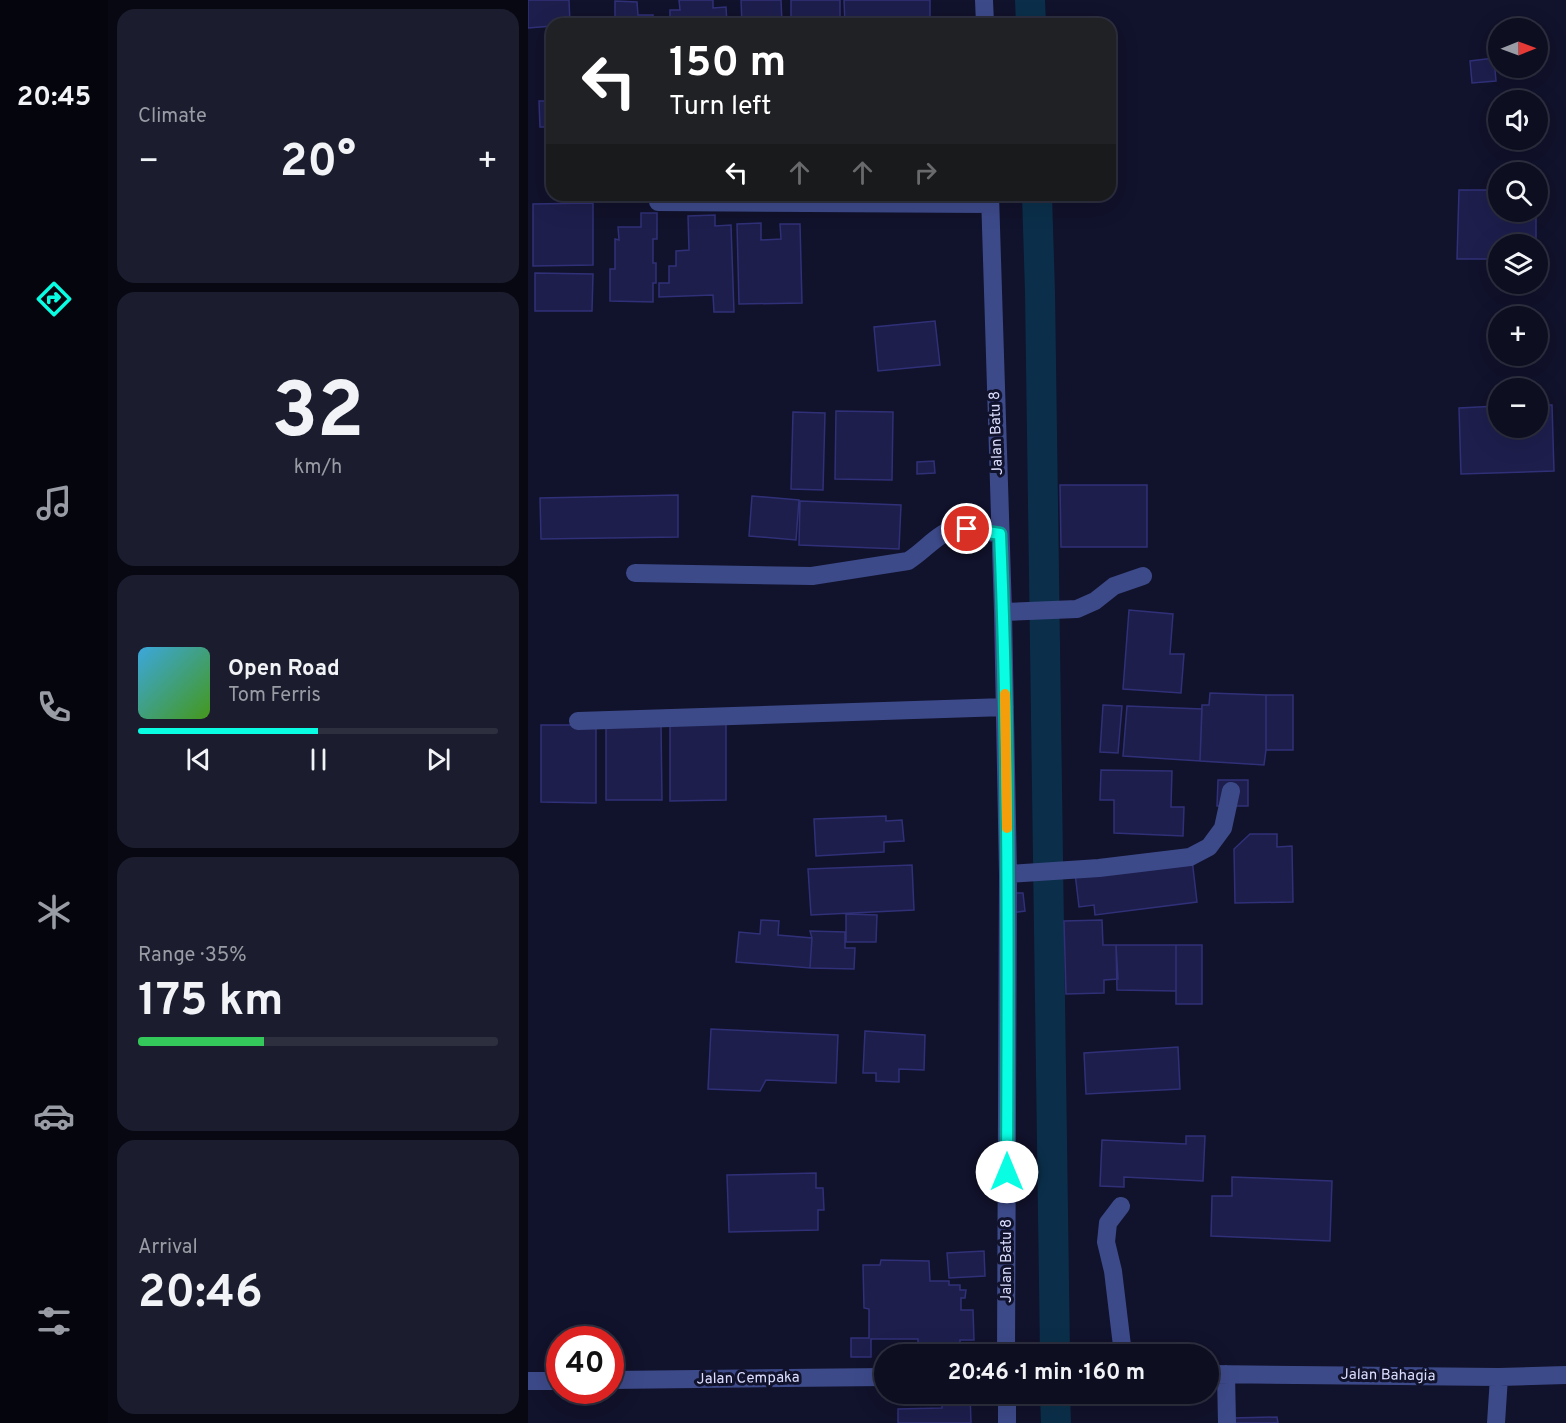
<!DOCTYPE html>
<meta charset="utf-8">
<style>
body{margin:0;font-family:Overpass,sans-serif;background:#1b1c2d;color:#f1f3f6;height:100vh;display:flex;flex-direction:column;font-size:22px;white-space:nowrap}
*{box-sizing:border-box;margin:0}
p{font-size:20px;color:#9a9ca5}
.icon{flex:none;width:33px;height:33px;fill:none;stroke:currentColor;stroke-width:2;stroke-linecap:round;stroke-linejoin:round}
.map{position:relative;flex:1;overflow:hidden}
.details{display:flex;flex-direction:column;gap:9px;padding:9px;background:#070812;width:420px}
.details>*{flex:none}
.banner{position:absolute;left:18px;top:18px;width:570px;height:183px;border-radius:18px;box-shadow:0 6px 24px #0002,0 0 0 2px #2d2e3e;background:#202124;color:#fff;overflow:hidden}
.needle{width:39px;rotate:89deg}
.fabs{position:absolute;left:960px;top:18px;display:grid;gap:12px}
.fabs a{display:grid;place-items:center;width:60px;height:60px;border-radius:50%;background:#0d0e20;box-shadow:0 6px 24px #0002,0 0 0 2px #2d2e3e;font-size:30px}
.speed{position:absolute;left:18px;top:1326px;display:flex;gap:12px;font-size:30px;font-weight:700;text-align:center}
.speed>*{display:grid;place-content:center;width:78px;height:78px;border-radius:50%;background:#0d0e20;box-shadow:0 6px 24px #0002,0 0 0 2px #2d2e3e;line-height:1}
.speed .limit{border:9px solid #d22;background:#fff;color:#111}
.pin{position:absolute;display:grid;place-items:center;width:51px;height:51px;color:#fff;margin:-26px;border:3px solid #fff;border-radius:50%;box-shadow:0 2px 6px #0007}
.me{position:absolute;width:66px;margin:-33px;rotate:0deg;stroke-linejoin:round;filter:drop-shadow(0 0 4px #0008)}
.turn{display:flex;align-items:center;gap:21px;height:126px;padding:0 24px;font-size:27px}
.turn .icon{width:78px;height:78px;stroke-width:2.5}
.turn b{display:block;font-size:42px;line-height:51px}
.lanes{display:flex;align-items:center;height:57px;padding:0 24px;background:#0003;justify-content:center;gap:30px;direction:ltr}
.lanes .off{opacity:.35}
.big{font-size:45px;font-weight:700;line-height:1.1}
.details .card{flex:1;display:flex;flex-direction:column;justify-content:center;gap:9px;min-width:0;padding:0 21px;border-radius:18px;background:#1b1c2d}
.details .dial{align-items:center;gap:0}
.dial b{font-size:78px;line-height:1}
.song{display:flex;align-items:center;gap:18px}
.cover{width:72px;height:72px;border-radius:9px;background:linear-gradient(135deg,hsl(200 70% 55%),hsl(100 70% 35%))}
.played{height:6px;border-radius:3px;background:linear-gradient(90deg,#09fde3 50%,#2d2e3e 50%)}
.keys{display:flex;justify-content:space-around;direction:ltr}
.heat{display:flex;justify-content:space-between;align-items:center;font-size:33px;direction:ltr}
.charge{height:9px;border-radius:4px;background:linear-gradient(90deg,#34c759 35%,#2d2e3e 0)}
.trip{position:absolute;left:346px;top:1344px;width:345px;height:60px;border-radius:30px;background:#0d0e20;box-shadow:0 6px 24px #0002,0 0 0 2px #2d2e3e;font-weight:700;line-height:60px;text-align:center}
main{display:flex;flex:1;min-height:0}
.menu{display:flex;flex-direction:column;width:108px;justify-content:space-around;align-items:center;background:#05060d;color:#9a9ca5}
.menu .icon{width:42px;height:42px}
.menu .selected{color:#09fde3}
.menu b{font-size:27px;color:#f1f3f6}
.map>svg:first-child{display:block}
</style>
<main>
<nav class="menu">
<b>20:45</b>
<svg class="icon selected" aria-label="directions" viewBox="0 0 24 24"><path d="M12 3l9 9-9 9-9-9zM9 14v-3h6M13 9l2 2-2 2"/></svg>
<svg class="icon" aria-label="music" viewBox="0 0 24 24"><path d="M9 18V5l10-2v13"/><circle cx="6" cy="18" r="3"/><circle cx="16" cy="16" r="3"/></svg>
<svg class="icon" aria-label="phone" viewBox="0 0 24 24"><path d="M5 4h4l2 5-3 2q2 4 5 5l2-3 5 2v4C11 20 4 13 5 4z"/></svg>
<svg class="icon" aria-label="climate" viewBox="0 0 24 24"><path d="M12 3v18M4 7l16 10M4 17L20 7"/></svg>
<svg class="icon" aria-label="car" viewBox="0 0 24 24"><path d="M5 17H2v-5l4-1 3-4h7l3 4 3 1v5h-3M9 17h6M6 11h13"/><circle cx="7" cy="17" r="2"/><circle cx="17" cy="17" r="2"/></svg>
<svg class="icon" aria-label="filters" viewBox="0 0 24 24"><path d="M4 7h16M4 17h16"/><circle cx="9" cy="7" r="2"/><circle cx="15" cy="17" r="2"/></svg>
</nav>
<section class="details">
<div class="card"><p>Climate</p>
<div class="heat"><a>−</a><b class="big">20°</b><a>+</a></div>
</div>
<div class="card dial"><b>32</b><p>km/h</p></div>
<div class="card">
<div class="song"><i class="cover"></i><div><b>Open Road</b><p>Tom Ferris</p></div></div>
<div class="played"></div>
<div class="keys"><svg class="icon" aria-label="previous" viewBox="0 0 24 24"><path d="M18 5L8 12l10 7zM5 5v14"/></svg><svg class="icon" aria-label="pause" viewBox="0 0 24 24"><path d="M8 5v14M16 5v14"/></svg><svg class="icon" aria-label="next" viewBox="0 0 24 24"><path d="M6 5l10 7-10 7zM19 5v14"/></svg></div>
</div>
<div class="card"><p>Range · 35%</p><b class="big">175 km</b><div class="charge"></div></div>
<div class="card"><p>Arrival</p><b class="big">20:46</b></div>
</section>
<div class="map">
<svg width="1038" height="1423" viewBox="0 0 1038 1423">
<rect width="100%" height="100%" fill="#11122b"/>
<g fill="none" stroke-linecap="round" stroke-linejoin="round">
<path stroke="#0b2f4a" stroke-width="30" d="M502,0L503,24
M509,195L512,292L527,1354
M527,1394L528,1423"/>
</g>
<path fill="#1d1e4c" stroke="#303078" stroke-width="1.5" d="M0,0H41L42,24H24V26L0,28Z
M151,0H185V8L198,7L199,24H142V10H152Z
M213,0H253L254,24H214Z
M263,0H312V24H263Z
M316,0H402V24H317Z
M87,1L109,2L110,15H125V24H75V17H87Z
M966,58L968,81L944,83L942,61Z
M11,101H24V127H12Z
M931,190H970V212H1008V244H970V259H929Z
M65,203V265L5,266V204Z
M113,213H129V239H125V263H128V283H125V302L82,301V269H87V239L91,240L90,227H113Z
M187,215V226L203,225L206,312H186L185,295L131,297V283H141V266H148V251L161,250L160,216Z
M233,223V240L253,239L252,224H272L274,303L211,304L209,224Z
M7,273L65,274L64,311H7Z
M407,321L412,365L350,371L346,327Z
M1010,405H1024L1026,471L933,474L931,408L970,406V428H1010Z
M308,411L365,412L364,480L307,479Z
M265,412L297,413L295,490L263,489Z
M406,461L407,473L389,474V462Z
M532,485H619V547H533Z
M150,495V537L13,539L12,498Z
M224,496L271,500L268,540L221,536Z
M272,501L373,505L371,549L271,545Z
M601,610L645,614L642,654H656L653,693L595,689Z
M682,693L738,695V750L736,765L672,761L674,705H681Z
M738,695H765V750H738Z
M575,705L594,706L590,753L572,752Z
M599,706L674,709L672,761L595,756Z
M198,721V800L142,801V722Z
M78,724H133L134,800H78Z
M13,725H68V803L13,802Z
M573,770L644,771L643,807H656L655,836L586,833V800H572Z
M690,780H720V806H689Z
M358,816V821L374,820L376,841L356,842V852L288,856L286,819Z
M722,834H749V847L764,846L765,902L707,903L706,849Z
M664,859L669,902L567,915L566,905L551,907L547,873Z
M384,865L386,910L283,915L280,869Z
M483,893H495L497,911L483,913Z
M318,914L349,915L348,942H318Z
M233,920L251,921L250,935L284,938L282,968L208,962L211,932L232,934Z
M574,920L575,945H588L590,979L576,980V993L538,994L536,921Z
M282,931L317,932V948H327L326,969L282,968L284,938Z
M588,945H648V991L589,990Z
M648,945H674V1004H648Z
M183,1029L310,1035L308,1083L238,1080L232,1091L180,1089Z
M337,1031L397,1035L396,1070L371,1069V1082L348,1081V1073H335Z
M650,1047L652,1089L558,1094L556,1053Z
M658,1136H677L675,1181L596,1177V1187L572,1186L574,1140L658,1144Z
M288,1173V1188H295L296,1210H290V1230L201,1232L199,1175Z
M704,1177L804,1181L802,1241L683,1236L684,1196H704Z
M456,1251L457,1276L421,1278L419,1253Z
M353,1260L401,1261L402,1281H421V1285H432V1290H438L437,1298H433V1310H445L446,1340H432V1352H390V1339H343V1357H323V1338H341V1309L336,1308L335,1265H352Z
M414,1394H442L443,1423H370V1409L414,1408Z
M749,1417L750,1423H705V1418Z"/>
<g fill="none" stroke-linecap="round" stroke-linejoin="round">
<path stroke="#3d4a8a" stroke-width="18" d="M456,0L457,24
M462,195L475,612L480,874L478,1354
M130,202L462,204
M107,573L284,576L380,561C393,553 402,542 415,534C430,524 454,531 472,534
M475,612L549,609L567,601L586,586L615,576
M50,721L477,707
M480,874L571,868L662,857L681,847L695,828L703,791
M593,1206L580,1223L578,1242L585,1271L595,1354
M681,1374L971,1377L1038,1375
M698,1374L699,1423
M82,1380L357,1377
M0,1381H32
M479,1394V1423
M968,1423L971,1377"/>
</g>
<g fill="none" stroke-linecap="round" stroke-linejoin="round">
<g stroke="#06a494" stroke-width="15">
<path id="route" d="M439,529L472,534C481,746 480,959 479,1172"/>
</g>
<use href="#route" stroke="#09fde3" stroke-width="10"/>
<path stroke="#f59e0b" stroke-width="10" d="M477,694L479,828"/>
</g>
<g text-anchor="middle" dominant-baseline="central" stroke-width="6" stroke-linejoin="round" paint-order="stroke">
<g font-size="15" fill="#dcdfff" stroke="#11122b">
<text transform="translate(469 433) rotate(-92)">Jalan Batu 8</text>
<text transform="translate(479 1261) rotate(-90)">Jalan Batu 8</text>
<text transform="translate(860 1376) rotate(1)">Jalan Bahagia</text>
<text transform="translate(220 1379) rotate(-1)">Jalan Cempaka</text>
</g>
</g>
</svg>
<div class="fabs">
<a><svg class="needle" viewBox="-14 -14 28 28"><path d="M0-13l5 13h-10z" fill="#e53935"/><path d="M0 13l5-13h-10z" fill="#9a9ca5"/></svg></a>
<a><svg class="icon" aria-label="sound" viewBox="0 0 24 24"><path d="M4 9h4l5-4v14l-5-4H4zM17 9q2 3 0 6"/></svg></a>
<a><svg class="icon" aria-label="search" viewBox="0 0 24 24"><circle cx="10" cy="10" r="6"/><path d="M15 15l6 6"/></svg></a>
<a><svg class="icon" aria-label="layers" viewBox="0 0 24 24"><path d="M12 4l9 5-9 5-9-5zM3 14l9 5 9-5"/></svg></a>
<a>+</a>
<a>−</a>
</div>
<div class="speed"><div class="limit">40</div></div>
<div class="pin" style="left:439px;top:529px;background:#d93025"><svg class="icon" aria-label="arrive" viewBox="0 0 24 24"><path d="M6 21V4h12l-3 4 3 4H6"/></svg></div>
<svg class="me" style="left:479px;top:1172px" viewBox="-20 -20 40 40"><circle r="19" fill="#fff"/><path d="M0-13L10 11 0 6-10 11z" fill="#09fde3"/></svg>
<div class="trip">20:46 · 1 min · 160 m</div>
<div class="banner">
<div class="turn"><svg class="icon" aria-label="left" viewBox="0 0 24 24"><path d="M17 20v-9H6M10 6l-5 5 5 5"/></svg><div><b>150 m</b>Turn left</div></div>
<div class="lanes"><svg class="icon" aria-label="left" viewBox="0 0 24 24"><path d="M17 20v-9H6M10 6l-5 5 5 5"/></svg><svg class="icon off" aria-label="ahead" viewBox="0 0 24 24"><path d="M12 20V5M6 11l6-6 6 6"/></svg><svg class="icon off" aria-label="ahead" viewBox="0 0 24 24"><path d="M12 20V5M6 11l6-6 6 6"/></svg><svg class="icon off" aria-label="right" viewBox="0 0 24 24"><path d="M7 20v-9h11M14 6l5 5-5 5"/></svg></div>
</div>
</div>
</main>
